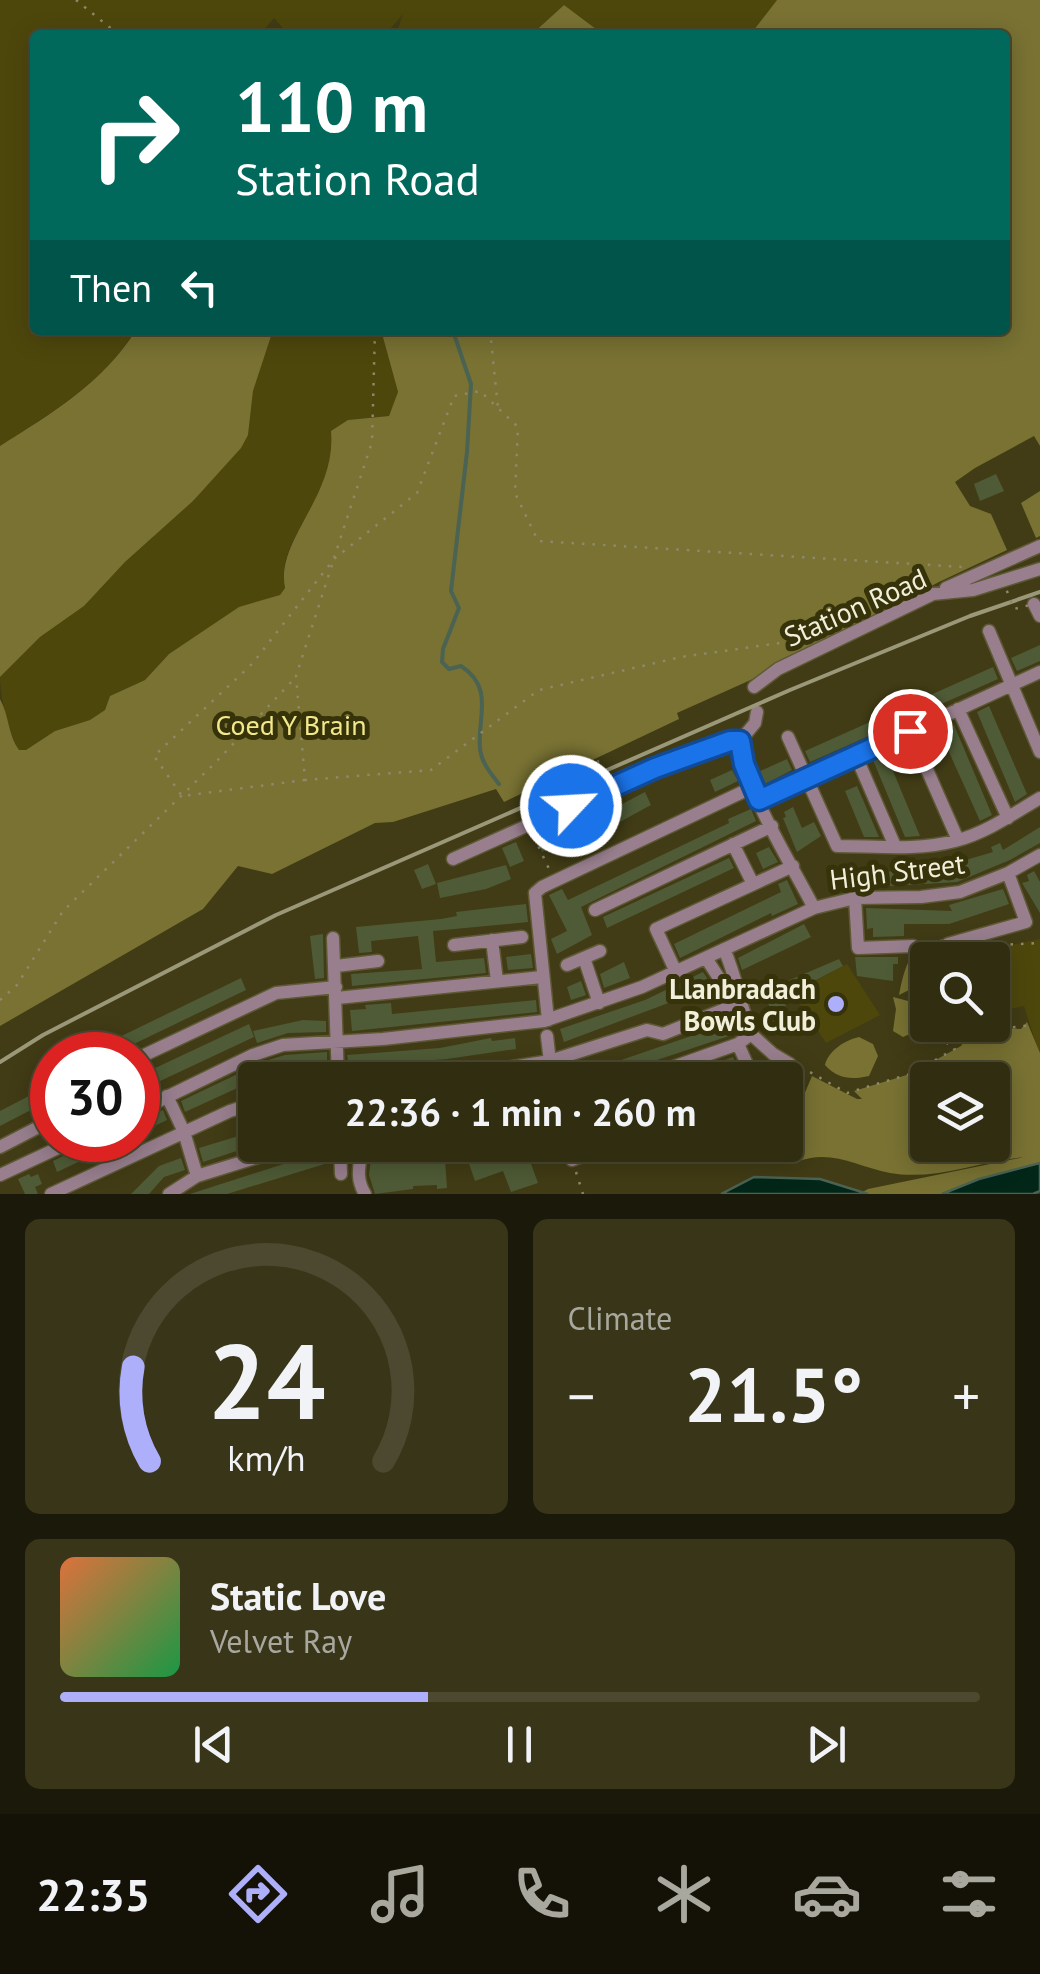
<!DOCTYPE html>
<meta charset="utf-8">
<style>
body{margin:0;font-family:"PT Sans",sans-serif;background:#393519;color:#f1f3f6;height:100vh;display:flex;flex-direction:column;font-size:38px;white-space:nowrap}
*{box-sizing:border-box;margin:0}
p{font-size:32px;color:#a8a89f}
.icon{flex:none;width:55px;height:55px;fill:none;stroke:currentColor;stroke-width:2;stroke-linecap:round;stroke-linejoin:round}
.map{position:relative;height:1194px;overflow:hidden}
.details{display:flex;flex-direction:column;gap:25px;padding:25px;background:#1b1909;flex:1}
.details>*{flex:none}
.guide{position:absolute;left:30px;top:30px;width:980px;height:305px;border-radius:10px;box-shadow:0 5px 25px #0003,0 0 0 2px #4c4930;background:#00695c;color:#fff;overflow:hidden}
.buttons{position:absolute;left:910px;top:942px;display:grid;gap:20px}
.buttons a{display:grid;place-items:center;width:100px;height:100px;border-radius:10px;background:#312d10;box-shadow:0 5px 25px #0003,0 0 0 2px #4c4930;font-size:50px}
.speed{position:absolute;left:30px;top:1032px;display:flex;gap:20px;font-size:50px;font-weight:700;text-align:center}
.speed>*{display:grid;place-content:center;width:130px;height:130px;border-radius:50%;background:#312d10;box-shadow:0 5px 25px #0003,0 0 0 2px #4c4930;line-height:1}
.speed .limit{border:15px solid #d22;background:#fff;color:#111}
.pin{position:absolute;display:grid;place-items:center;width:85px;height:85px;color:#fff;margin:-42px;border:5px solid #fff;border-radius:50%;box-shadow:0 2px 10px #0007}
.me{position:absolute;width:110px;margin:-55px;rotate:65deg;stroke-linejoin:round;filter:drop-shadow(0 0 8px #0008)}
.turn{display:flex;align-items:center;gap:35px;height:210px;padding:0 40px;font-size:45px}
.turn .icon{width:130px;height:130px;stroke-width:2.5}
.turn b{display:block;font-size:70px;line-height:85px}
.then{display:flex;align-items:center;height:95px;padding:0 40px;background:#0003;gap:20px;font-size:38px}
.big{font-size:75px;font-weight:600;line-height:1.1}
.details .card{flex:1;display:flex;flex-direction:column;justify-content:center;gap:15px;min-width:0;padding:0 35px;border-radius:15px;background:#393519}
.details .dial{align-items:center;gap:0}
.dial svg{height:260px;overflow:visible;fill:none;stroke:#4c4930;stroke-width:7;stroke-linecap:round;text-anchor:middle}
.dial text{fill:#f1f3f6;stroke:none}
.song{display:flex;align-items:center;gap:30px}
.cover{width:120px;height:120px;border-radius:15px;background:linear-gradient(135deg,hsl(20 70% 55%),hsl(140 70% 35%))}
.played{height:10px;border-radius:5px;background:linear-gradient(90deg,#adaffb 40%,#4c4930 40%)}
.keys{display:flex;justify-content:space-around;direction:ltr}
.heat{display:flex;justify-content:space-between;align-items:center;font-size:55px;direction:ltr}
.details .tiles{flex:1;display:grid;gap:25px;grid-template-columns:1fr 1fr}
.card:last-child{grid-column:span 2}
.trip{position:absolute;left:238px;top:1062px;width:565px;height:100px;border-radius:10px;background:#312d10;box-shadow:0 5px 25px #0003,0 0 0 2px #4c4930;font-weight:600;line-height:100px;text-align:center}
.tab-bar{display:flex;height:160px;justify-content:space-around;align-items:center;background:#141206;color:#a8a89f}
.tab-bar .icon{width:70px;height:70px}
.tab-bar .current{color:#adaffb}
.tab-bar b{font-size:45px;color:#f1f3f6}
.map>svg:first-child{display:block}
</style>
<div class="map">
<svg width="1040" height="1194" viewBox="0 0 1040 1194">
<rect width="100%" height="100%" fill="#413c15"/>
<path fill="#4e470c" d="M0,0H777L750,35H604L564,5L531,35H396L403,14L385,35H289L274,18L259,35H35V330H136C100,385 54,411 0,446Z
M273,330H381L398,393L389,416L348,420C338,442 332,465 323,487C309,520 277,550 285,588L280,595L260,602L169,654L145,680L110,696L105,710L90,720L55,731L26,750H19C9,736 0,695 0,677L40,637L84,606L125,562L193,501L248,435L253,391Z
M1040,939V1056L1024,1006L993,1012L992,960H955L958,956Z
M847,964L880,1015L826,1043L793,993Z"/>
<path fill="#797233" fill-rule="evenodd" d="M777,0H1040V446L1034,436L975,468L955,482L970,506L991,514L1007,550L939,582L766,673L677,713L679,719L504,802L496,789L393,822L375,823L272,874L238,866L203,909L0,1026V699C9,715 8,735 19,750H26L55,731L90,720L105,710L110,696L145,680L169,654L239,607L280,595L285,588C275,540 337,496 331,431L348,420L389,416L398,392L381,330H1005V35H750Z
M564,5L604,35H531Z
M136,330H273L253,391L248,435L241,448L193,501L125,562L84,606L40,637L0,677V446C52,413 103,383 136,330Z
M1040,491V536L1036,538L1021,503Z
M955,937L972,940L973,950L956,954L957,960H928L927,981L899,995C907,955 913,943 955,937Z
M893,997L908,1001L919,1016L912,1033L903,1037L893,1031L896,1009Z
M1027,1022L1040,1053V1163L979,1179L942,1194H859L868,1189L1024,1157C980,1161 934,1181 890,1173C858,1167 832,1149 799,1161L789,1146L796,1121L785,1107L804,1095L812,1076L857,1099H862L854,1091L910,1074L961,1046L967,1036L980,1027L1021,1029ZM928,1080H992V1145H928Z
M859,1037L873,1044L878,1056L869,1076C852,1080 837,1079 825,1065C828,1051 845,1040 859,1037Z"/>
<path fill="#022719" stroke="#4a6353" stroke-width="2.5" d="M1040,1163V1191L1033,1194H942L979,1179Z
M754,1177L820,1179L868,1194H721Z"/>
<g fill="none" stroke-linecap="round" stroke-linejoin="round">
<path stroke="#4a6353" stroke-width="4" d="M456,330L453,331L471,384L467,452L451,591L459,608L443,649L442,662L449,669L461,666C495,688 477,718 480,748C481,762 491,774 499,784"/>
</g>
<path fill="#4f5b36" d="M996,474L1004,491L980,501L974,484Z
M1040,645V661L1017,671L1011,658Z
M993,667L998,679L810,762L805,751Z
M989,706L1027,794L1015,802L977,712Z
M954,725L992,815L980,821L940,732Z
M886,754L920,836L905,837L873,760Z
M787,759L792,770L763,785L758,772Z
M732,770L738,781L715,792L710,780Z
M857,786L879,837H864L845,791Z
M645,792L651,805L574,847L567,833Z
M793,807L802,828L814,822L821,836L797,852L783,818L786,817L784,812Z
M751,809L756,821L581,907L592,935L557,954L551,939L567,931L549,895L562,889L568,900L729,823L728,819Z
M563,827L569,840L542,852L536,839Z
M1040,827V843L1010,860L957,882L857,888V871L916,872L950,868L949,862H959L993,852L991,847L1000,843L1003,850Z
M516,842L524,861L510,867L502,848Z
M769,847L778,862L763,869L756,853Z
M729,858L734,868L607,928L603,917Z
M428,864L436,884L422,889L414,870Z
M506,865L511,879L486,889L440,898L437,883Z
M1034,871L1040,882V913L1022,883L1029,881L1027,875Z
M787,880L798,904L772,916L771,913L680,958L674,944L781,892L778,884Z
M1003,889L1009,904L949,924H904V936L873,937V928L867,929L866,908L952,911L949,905Z
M526,904L528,922L433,931L436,962L484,958L486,973L352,986L351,974L422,969L418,936L371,941L372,952L359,953L356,927L441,919L457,916L456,912Z
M804,924L811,937L742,970L738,958Z
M323,934L324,978L315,979L310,936Z
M531,954L533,968L508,970L506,957Z
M855,957H898V964H893V981L857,976Z
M839,959L843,966L793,992L784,1001L790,1018L776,1023L765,995L787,986L785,982Z
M624,962L630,978L604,988L600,974Z
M703,972L716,992L701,998L698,992L564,1042L560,1029L645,1000Z
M241,978L246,990L111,1055L105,1044Z
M581,981L586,995L571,1000L567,987Z
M536,1000L537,1012L352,1031L350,1010L366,1009L365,1005L391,1003L392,1014Z
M303,1020L326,1021V1032L288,1033L257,1043L253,1031Z
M729,1023L732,1035L597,1080H563Z
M249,1024L254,1037L158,1082L153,1069Z
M491,1038L492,1041L515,1038L516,1049L447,1059L349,1066L347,1055L440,1048Z
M327,1052V1063L283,1067L185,1112L181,1101L265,1061L285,1055Z
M733,1057L738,1069L707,1080H673Z
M150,1078L155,1090L138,1098V1084Z
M795,1078L804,1095L785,1105V1084Z
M52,1084V1099L0,1126V1111Z
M163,1110L167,1120L138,1134V1121Z
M255,1131V1145L203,1162L199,1148Z
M96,1140H125L57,1172L53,1161Z
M431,1145H444L447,1188L437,1189V1185L413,1186V1189L375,1194L369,1175L372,1151L432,1150Z
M493,1145H549L552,1154L530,1161L538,1183L511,1192L503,1171L475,1181L466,1155Z
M330,1149L331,1162L227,1194H190Z
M181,1158L185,1170L164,1177L149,1194H131L159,1166Z
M29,1174L31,1177L38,1174L42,1184L35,1187L38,1194H25L18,1179Z"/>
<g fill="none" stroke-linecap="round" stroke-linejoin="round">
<g stroke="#5d5935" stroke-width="15">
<path id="minor" d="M946,588L1040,546
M1034,604L1040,616
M989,631L1040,752
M754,687L778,669L933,594L973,590L1040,569
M958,709L1008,818
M757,712L755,723L740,741C744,790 791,863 814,908
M910,731L958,840
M788,737L837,846C876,846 917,851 955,841C986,833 1013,814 1040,798
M856,756L895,846
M759,801L1040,672
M733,844L753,884
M453,859L655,768L714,746L740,741
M855,898L858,948L913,946
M595,910L772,826
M333,938L338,1080
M492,940L497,981
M948,944L1026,922L1008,873
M454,945L522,937
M584,958L599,1003
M706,958L732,998H738
M567,965L600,951
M336,966L378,961
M676,972L656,929L793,866
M337,998L542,977
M548,1020L535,893L542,887L753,787
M751,1034L773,1054L790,1064
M547,1036L552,1080
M738,1044L754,1080
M138,1058L276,993L336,987
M428,1080L550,1061L647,1030L663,1034L740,1003
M636,1080L738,1044L751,1034C740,1004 737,978 724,949
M167,1096L184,1132L197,1176
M138,1111L253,1055L283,1045L383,1039L544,1021L642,987L814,908L855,898L921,897L960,892L1008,873L1040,855
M340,1145L341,1174
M362,1145C361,1163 354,1176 365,1194
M567,1145L572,1160L610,1145
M0,1147L52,1120
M0,1175L75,1140
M51,1194L230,1111L255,1103
M169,1194L197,1176L297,1145"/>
</g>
<path stroke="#8d896a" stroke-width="2.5" stroke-dasharray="2.5 8" stroke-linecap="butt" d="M76,0L119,35
M490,330L498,408
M334,558L372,442L375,330
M332,565L296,676L305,780L431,770L539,690L681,657L815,638
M591,767L590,765L599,761
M305,780L182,796L154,756L252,664L334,559L417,493L454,396L480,391L518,427L515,493L538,541L963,567
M534,837L550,871
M1000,945L1040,943
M945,960L1005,941
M0,1000L17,985L63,911L217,761L295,678
M930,1036L979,1027L998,1029L1031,1025
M762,1067L775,1080
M801,1067L847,1093L910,1074L955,1049L944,1041L914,1032C907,1008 906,982 928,967
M576,1172L583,1194"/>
<use href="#minor" stroke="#997f8e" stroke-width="12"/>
<path stroke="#9b987a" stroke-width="4" d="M0,1062L43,1035L276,915L790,690L970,616L1040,592"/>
<path stroke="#8d896a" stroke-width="2.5" stroke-dasharray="2.5 8" stroke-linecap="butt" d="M1003,581L1014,609L1034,604
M591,767L596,776"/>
</g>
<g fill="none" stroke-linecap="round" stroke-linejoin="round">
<g stroke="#114b97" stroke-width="25">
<path id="route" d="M571,806L655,768L730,741H740L744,764L759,800L910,731"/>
</g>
<use href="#route" stroke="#1a73e8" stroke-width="18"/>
</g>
<circle fill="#adaffb" stroke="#36320a" stroke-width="4" cx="836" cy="1004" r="10"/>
<g text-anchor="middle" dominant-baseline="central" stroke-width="10" stroke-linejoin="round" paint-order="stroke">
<g font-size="28" fill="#f1efda" stroke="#36320a">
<text transform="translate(855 607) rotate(-24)">Station Road</text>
<text transform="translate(897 871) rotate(-7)">High Street</text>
</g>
<g font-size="28" fill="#f2e88c" stroke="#36320a">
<text x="291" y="724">Coed Y Brain</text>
</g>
<g font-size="28" font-weight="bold" fill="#f1efda" stroke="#36320a" text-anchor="end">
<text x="816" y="988">Llanbradach<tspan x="816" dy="32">Bowls Club</tspan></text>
</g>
</g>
</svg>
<div class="buttons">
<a><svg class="icon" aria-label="search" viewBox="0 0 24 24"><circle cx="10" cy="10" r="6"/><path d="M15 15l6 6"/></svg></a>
<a><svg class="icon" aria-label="layers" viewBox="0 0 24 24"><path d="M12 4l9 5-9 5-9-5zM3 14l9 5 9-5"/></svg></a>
</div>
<div class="speed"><div class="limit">30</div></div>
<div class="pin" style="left:910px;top:731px;background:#d93025"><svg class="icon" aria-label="arrive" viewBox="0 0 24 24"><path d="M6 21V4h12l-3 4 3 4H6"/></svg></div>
<svg class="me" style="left:571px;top:806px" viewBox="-20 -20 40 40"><circle r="17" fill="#1a73e8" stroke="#fff" stroke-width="3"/><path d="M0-11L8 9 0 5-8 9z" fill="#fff"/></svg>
<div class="trip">22:36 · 1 min · 260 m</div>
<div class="guide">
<div class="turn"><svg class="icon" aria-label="right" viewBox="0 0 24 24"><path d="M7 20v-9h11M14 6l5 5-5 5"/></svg><div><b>110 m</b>Station Road</div></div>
<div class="then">Then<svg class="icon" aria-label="left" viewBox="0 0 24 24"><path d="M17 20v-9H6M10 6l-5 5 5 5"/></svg></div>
</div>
</div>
<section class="details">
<div class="tiles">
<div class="card dial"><svg viewBox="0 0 100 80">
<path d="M14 69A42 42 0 1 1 86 69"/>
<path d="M14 69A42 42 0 0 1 9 40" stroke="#adaffb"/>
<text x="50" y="56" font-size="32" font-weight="700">24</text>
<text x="50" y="72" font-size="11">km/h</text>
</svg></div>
<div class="card"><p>Climate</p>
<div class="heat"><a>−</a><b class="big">21.5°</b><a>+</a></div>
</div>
<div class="card">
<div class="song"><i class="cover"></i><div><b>Static Love</b><p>Velvet Ray</p></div></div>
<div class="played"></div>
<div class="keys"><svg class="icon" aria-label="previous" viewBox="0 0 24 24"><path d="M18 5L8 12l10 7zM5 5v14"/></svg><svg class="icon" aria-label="pause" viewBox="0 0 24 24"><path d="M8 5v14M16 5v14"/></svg><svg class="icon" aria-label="next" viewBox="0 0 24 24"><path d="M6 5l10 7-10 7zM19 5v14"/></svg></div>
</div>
</div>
</section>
<nav class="tab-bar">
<b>22:35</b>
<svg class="icon current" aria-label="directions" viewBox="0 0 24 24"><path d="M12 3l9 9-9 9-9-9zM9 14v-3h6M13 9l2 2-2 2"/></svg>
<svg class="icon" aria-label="music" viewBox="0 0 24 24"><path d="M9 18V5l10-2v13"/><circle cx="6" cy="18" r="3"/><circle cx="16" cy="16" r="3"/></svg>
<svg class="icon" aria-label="phone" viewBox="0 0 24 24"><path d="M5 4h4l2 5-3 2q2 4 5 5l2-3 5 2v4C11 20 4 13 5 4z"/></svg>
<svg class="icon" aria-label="climate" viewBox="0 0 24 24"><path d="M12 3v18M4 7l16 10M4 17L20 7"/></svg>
<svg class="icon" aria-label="car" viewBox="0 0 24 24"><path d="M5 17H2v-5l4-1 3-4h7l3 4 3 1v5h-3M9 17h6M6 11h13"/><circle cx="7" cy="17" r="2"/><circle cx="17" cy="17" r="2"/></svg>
<svg class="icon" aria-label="filters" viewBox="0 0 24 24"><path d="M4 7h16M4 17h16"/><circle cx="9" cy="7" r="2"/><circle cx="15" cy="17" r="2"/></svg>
</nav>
